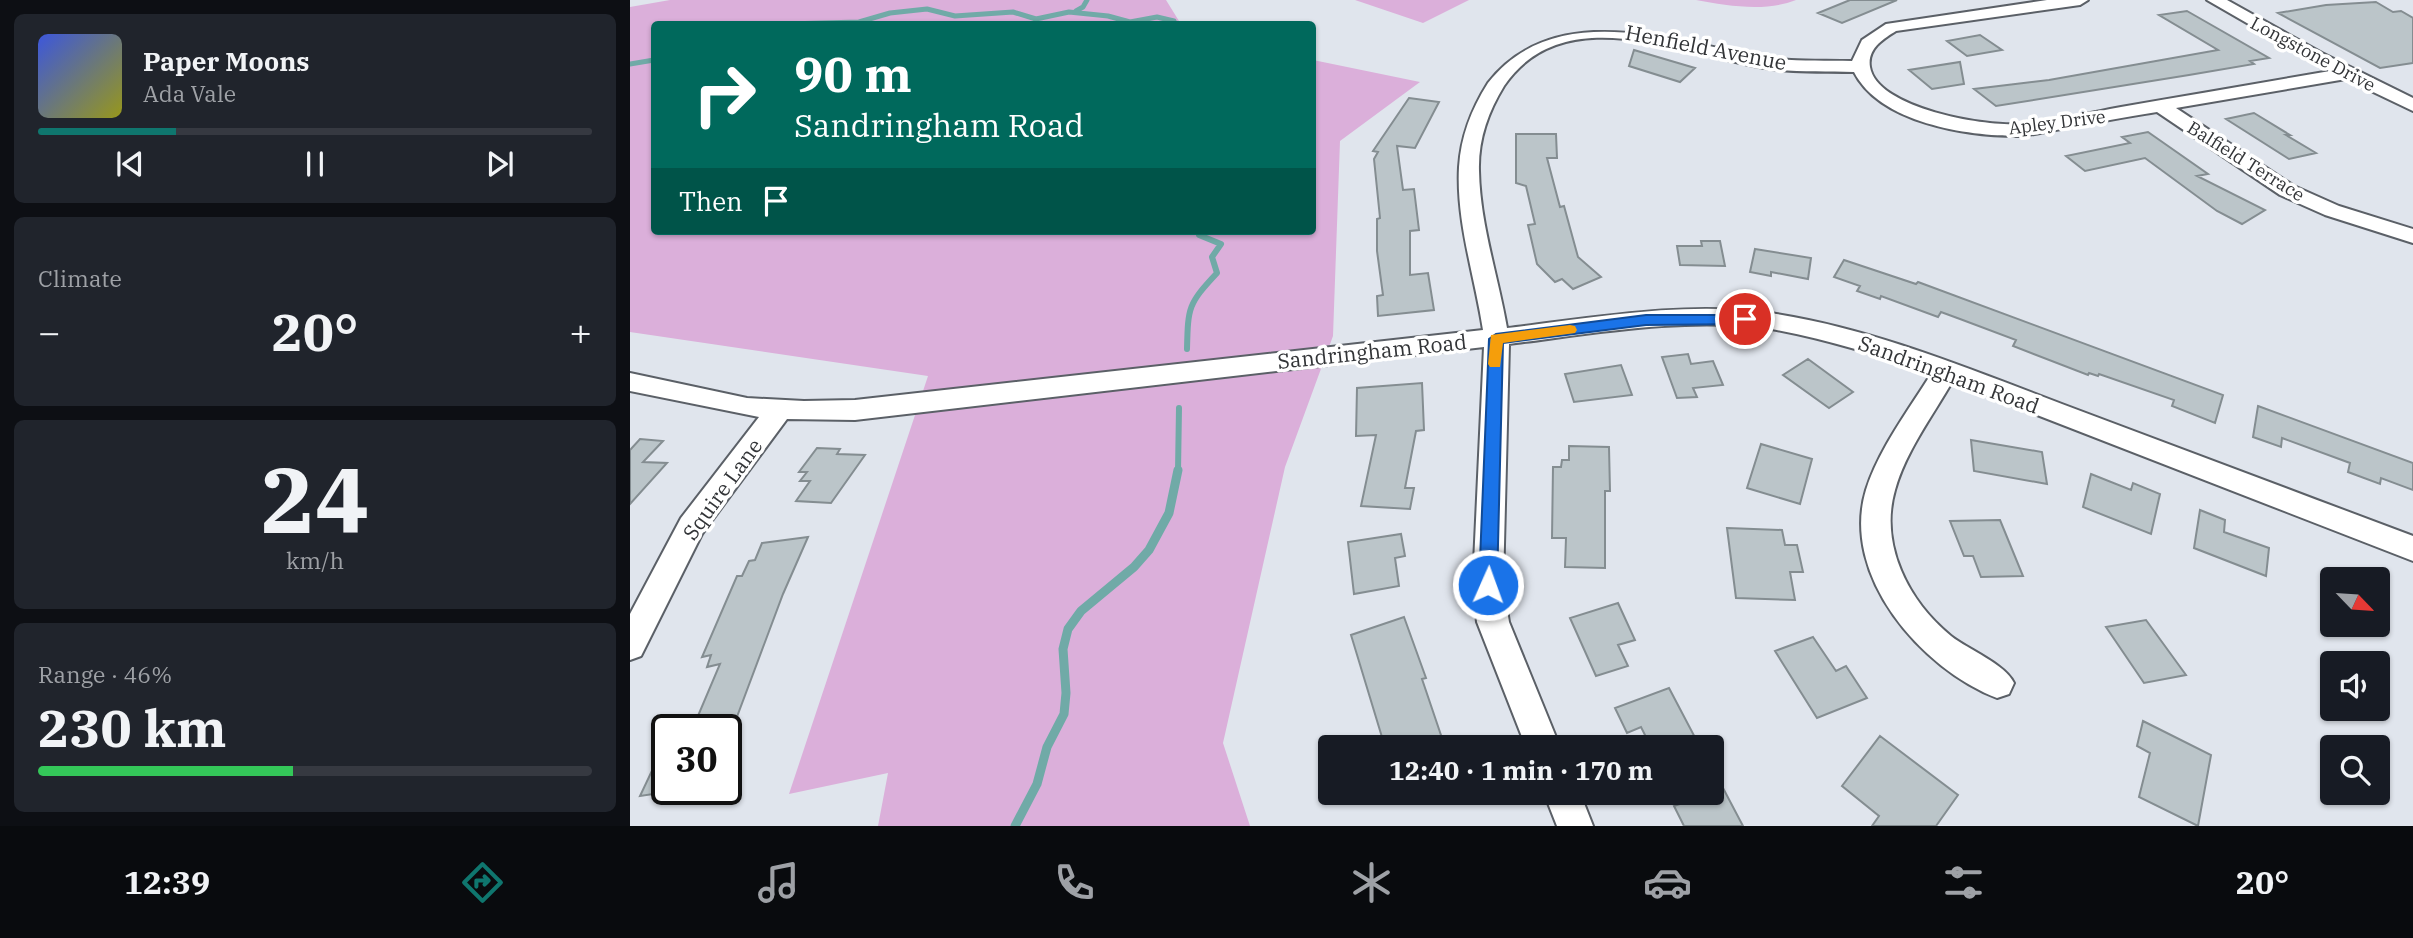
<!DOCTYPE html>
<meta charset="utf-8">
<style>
body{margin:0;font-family:"IBM Plex Serif",serif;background:#20242c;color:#f1f3f6;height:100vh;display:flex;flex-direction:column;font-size:26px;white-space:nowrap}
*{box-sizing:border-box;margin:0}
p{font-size:23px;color:#9ea1a6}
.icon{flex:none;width:38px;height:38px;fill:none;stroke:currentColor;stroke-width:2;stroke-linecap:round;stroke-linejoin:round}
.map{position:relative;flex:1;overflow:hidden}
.sheet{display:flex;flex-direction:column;gap:14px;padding:14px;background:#0d0f14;width:630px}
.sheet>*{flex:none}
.banner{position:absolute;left:21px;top:21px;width:665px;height:214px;border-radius:7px;box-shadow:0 2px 5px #0004;background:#00695c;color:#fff;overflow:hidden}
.needle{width:46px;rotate:115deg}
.fabs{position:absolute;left:1690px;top:567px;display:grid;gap:14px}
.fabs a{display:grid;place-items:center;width:70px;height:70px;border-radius:7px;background:#171b24;box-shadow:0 2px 5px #0004;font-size:35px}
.speed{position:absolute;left:21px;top:714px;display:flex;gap:14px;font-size:35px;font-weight:700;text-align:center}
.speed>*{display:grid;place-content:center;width:91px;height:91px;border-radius:50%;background:#171b24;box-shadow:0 2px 5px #0004;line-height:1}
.speed .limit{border:4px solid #111;border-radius:10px;background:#fff;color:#111}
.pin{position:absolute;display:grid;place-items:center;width:60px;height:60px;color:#fff;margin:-30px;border:4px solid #fff;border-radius:50%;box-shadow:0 2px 7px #0007}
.me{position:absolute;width:77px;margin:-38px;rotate:2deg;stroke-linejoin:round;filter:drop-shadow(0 0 5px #0008)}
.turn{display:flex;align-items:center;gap:24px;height:147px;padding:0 28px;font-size:32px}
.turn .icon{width:91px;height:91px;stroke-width:2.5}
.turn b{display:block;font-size:49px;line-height:60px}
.then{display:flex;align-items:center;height:66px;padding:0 28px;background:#0003;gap:14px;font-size:26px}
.big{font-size:52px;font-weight:700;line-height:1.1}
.sheet .card{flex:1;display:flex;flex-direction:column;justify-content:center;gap:10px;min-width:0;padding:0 24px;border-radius:10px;background:#20242c}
.sheet .dial{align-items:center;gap:0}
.dial b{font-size:91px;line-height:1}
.song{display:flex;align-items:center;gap:21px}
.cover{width:84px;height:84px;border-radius:10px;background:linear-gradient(135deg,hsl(230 70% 55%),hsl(60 70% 35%))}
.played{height:7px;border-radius:4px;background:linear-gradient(90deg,#0f766e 25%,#363941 25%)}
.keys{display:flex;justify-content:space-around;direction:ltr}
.heat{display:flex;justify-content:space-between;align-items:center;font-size:38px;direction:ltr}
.charge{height:10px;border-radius:5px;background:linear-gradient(90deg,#34c759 46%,#363941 0)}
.trip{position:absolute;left:688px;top:735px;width:406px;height:70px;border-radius:7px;background:#171b24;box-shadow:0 2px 5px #0004;font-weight:700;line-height:70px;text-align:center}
.menu{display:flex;height:112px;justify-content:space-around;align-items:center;background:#090b0e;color:#9ea1a6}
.menu .icon{width:49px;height:49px}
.menu .active{color:#0f766e}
.menu b{font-size:32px;color:#f1f3f6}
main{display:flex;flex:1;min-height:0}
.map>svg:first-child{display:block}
</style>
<main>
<section class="sheet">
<div class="card">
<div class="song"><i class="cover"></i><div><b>Paper Moons</b><p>Ada Vale</p></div></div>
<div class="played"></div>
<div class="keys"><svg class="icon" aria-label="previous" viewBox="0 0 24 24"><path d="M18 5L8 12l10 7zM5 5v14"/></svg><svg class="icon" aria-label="pause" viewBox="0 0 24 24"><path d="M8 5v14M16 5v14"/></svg><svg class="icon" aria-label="next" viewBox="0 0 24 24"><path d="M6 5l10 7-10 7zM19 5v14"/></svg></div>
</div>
<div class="card"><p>Climate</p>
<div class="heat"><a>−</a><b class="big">20°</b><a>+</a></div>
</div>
<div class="card dial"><b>24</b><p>km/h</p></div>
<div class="card"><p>Range · 46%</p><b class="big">230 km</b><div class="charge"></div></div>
</section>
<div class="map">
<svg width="1783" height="826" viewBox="0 0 1783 826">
<rect width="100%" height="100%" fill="#e0e5ed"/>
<path fill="#dbafda" d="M40,0H536L549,21L618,24H24V231H682L683,60L790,82L710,141L703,336L655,467L593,743L620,826H248L258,773L159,794L298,376L0,332V7Z
M725,0H839L793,23Z
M1066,0H1166C1136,12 1098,6 1066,0Z"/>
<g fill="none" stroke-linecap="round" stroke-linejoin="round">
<path stroke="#70aaa7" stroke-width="5" d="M446,11L453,7L457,0
M157,24L229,22L260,13L297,9L325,16L383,12L406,19L439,12L478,16L500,22L527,17L544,21L545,24
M0,64L24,60"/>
<path stroke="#70aaa7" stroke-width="6" d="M557,349C558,307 558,304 587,273L582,257L591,244L569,235L568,231
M548,471L549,408"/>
<path stroke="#70aaa7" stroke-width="9" d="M385,826L407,784L417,747L434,714L436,693L433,649L438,629L451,611L504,567L519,550L539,513L548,470"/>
</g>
<path fill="#bbc5c9" stroke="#848d91" stroke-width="2" d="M1220,0H1267L1212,23L1188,13Z
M1746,2L1763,12L1771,11L1783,18V63L1750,68L1648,13L1696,5Z
M1557,11L1639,58L1620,61L1624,64L1559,75L1366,106L1344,89L1419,80L1588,50L1529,15Z
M1350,35L1372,50L1337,56L1317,41Z
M1004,50L1065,68L1050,82L999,66Z
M1330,62L1334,84L1302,89L1279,70Z
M779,98L809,102L785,148L767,146L773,190L784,189L789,230L780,231V275L798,273L804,310L748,316L747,296L753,295L747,251V219L750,218L744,159L748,152L743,151Z
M1624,113L1660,135H1656L1686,153L1659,159L1596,119Z
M1518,132L1578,174L1567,176L1635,210L1612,224L1587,211L1515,158L1455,171L1436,156L1500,143L1492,137Z
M886,134H926L927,158H917L930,207L934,206L948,257L971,277L943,289L932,279L925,282L907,264L898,225L905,224L896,186L886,183Z
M1071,241H1090L1095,266L1050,265L1047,246H1072Z
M1125,249L1181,258L1178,279L1141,272V276L1120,272Z
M1214,260L1286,284L1288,282L1593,395L1585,423L1542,406L1544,400L1469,374L1468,376L1459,373L1458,375L1383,346L1386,340L1330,319L1311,312L1308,317L1251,296L1250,299L1227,291L1230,286L1204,277Z
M1058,354L1061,364L1083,361L1093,385L1063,388L1067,397L1047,398L1032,357Z
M1178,359L1223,392L1199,408L1153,375Z
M991,365L1002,395L944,402L935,374Z
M792,383L794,430L786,431L775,488H784L780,509L731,506L746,435L726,436L727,388Z
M1628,406L1783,463V490L1751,478L1750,484L1718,472L1720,463L1652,438L1651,447L1623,437Z
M10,439L33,441L13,462L37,463L0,504V450Z
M1341,440L1412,452L1417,484L1344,471Z
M1131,444L1182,459L1170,504L1117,488Z
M939,446L979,447L980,491H975V568L935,567L936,538H922L923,467H931L932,460H939Z
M187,448L210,449L207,454L235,455L201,503L166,501L180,481H170L177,472H169Z
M1461,474L1501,490L1503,483L1530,494L1521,534L1453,507Z
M1570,510L1595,520L1594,532L1639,548L1636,576L1564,548Z
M1370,520L1393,576L1351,577L1343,556H1334L1320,521Z
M1097,528L1152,530L1155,545H1167L1173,572H1160L1165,600L1106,598Z
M771,534L775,556L765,558L769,586L724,594L718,542Z
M178,537L153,594L102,730H62L90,664L77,667L81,655L72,657L107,576H112L119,561L125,560L132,543Z
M988,603L1005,640L988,645L998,666L966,676L940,618Z
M774,617L796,678L792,679L815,747H755L721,635Z
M1516,620L1556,675L1514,683L1476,627Z
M1183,637L1206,671L1216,666L1237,698L1187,718L1145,651Z
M1039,688L1070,747H1021L1011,727L997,733L985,708Z
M1513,721L1581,755L1568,826L1509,797L1520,753L1507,746Z
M1250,736L1328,795L1306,826H1242L1249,816L1212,786Z
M37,739V792L10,796Z
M1086,788H1093L1113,826H1054L1044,806L1082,793Z"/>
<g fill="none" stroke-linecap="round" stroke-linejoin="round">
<g stroke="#5b6067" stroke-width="4">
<path id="minor" d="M1417,0H1458L1450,5L1266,31C1253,39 1237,49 1240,67C1247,109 1357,127 1391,124C1424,122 1458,113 1491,107C1560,95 1630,83 1700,71L1577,0H1597L1692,53L1783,98V111L1716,79L1546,108L1664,186L1709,206L1783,229V243L1695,215L1650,195L1527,112C1497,117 1466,122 1436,128C1421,131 1404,135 1388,136C1337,136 1250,123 1224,72C1192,71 1160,73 1129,67C1047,52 932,0 874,86C858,112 848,140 849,171C850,224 868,276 877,328C962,318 1054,301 1140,313C1241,328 1337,368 1432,404C1549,448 1666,492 1783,536V561L1322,382C1302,417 1276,451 1265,490C1249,545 1279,602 1321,636C1339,650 1375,664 1384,683L1379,694L1367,698C1292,669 1210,576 1236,490C1249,449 1278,411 1301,374C1248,355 1196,339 1141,329C1059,316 960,334 879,344L873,585L879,622L930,747H896L847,622L843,585L854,347L225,420L157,419L72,534L11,656L0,660V614L51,518L129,417L0,391V373L117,398L174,401L225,400L853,330C845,277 826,222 829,167C831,136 841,110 858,83C923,0 1036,39 1127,56C1158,62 1190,60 1222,61L1232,40L1256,24Z
M914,793H950L963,826H927Z"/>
</g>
<use href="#minor" fill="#fff" fill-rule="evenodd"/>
</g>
<path fill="#1a73e8" stroke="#114b97" stroke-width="2" d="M1016,315H1115L1123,319L1115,324L1016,325L873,343L867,585L865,591L858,593L851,591L849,585L859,339L866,334Z"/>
<path fill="#f59e0b" d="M940,325L945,326L947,330L945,333L873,343L870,367H860L858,364L861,335Z"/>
<g text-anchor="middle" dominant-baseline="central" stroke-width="7" stroke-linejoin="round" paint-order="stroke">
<g font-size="18" fill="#323437" stroke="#fff">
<text transform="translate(1683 54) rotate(28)">Longstone Drive</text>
<text transform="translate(1427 122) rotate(-7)">Apley Drive</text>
<text transform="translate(1616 161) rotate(32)">Balfield Terrace</text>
</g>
<g font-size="21" fill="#323437" stroke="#fff">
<text transform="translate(1076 47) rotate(11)">Henfield Avenue</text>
<text transform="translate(742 351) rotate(-6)">Sandringham Road</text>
<text transform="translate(1319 374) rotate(20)">Sandringham Road</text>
<text transform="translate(92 489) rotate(-54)">Squire Lane</text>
</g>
</g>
</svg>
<div class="fabs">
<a><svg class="needle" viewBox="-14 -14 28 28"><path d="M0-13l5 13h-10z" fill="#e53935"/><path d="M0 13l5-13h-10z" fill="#9ea1a6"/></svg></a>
<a><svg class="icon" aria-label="sound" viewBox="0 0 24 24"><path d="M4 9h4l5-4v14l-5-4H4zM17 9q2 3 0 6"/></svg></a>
<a><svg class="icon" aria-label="search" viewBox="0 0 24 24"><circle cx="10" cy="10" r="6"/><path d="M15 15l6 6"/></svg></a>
</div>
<div class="speed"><div class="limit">30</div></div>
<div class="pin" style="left:1115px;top:319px;background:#d93025"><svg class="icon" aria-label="arrive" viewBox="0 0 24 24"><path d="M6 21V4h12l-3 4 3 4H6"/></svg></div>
<svg class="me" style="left:858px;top:585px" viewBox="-20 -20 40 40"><circle r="17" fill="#1a73e8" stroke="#fff" stroke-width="3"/><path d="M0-11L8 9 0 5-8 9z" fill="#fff"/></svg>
<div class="trip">12:40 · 1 min · 170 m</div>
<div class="banner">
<div class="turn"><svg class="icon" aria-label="right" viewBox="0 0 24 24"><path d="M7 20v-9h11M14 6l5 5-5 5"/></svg><div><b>90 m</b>Sandringham Road</div></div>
<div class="then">Then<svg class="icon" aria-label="arrive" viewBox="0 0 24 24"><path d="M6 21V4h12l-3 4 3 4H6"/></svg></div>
</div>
</div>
</main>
<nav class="menu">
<b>12:39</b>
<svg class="icon active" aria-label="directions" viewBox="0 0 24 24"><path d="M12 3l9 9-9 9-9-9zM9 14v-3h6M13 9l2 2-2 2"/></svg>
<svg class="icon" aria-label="music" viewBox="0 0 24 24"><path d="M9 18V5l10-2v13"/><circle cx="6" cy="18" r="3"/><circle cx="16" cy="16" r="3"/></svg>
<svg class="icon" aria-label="phone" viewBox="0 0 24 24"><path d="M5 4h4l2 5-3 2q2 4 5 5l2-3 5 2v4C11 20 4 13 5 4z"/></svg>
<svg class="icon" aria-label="climate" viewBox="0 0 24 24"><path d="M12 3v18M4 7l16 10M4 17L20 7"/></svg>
<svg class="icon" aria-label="car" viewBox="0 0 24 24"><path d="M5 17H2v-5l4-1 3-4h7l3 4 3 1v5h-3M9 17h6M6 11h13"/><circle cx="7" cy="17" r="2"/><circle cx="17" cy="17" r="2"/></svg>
<svg class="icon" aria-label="filters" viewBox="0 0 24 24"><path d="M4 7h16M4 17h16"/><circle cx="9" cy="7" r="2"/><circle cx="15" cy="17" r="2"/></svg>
<b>20°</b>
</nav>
